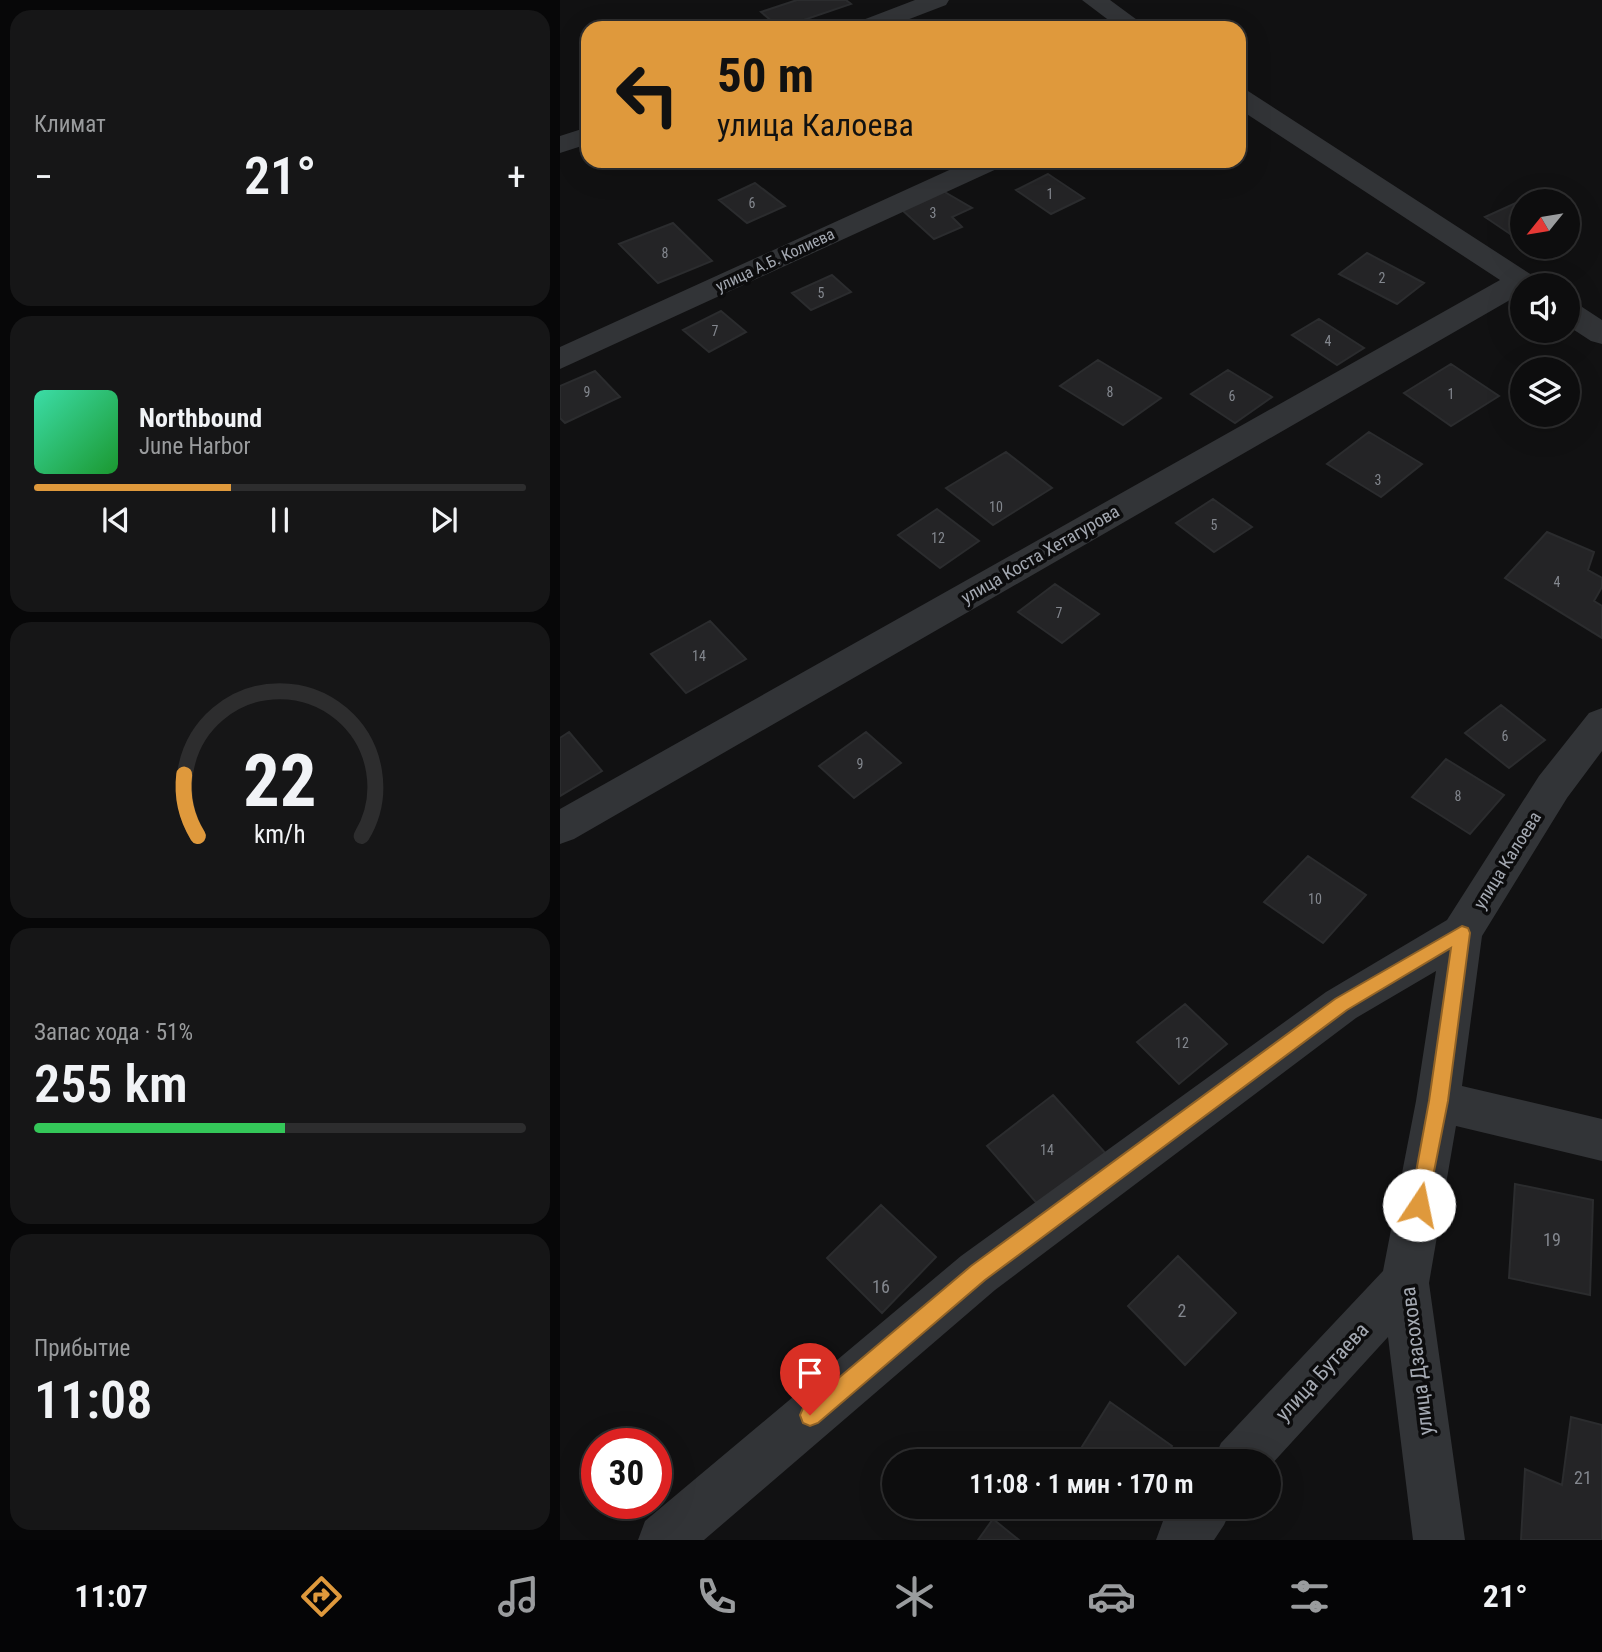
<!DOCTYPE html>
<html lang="ru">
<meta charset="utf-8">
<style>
body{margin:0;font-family:"Roboto Condensed",sans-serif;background:#161617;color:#f1f3f6;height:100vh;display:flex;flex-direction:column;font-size:26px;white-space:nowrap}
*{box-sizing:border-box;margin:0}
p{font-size:23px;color:#9a9c9e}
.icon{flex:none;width:38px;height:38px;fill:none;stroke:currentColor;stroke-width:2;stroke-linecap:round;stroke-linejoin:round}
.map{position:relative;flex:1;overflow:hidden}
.drawer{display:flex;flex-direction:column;gap:10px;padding:10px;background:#070708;width:560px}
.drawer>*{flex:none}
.guide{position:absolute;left:21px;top:21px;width:665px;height:147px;border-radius:21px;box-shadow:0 7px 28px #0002,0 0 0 2px #2d2d2e;background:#df993c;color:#111;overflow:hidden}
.needle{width:46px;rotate:240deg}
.tools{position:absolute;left:950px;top:189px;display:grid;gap:14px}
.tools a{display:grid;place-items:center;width:70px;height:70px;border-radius:50%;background:#0d0d0e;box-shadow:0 7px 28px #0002,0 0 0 2px #2d2d2e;font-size:35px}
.speed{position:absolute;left:21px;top:1428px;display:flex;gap:14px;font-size:35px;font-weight:700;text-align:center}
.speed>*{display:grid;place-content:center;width:91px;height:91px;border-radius:50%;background:#0d0d0e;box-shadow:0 7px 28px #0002,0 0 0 2px #2d2d2e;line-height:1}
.speed .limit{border:10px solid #d22;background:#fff;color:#111}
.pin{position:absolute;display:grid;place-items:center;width:60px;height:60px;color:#fff;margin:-72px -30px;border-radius:50% 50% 50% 0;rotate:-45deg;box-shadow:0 0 7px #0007}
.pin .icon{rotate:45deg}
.me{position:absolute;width:77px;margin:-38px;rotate:11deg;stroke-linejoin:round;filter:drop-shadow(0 0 5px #0008)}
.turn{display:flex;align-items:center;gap:24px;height:147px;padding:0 21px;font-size:32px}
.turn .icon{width:91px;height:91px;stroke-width:2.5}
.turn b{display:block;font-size:49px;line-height:60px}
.big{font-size:52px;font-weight:600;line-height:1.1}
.drawer .widget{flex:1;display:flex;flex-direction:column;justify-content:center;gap:10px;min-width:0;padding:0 24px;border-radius:21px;background:#161617}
.drawer .dial{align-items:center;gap:0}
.dial svg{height:182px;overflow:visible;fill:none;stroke:#2d2d2e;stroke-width:7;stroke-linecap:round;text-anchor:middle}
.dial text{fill:#f1f3f6;stroke:none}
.song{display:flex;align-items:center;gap:21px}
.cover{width:84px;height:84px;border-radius:10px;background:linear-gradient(135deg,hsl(160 70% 55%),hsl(130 70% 35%))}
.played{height:7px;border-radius:4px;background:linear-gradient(90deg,#df993c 40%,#2d2d2e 40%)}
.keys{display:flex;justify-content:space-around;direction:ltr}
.heat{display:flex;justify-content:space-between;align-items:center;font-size:38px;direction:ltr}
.charge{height:10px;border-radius:5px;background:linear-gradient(90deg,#34c759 51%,#2d2d2e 0)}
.trip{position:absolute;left:322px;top:1449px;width:399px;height:70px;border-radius:35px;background:#0d0d0e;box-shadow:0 7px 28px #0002,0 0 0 2px #2d2d2e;font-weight:600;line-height:70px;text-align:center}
.tab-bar{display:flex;height:112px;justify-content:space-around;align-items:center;background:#050506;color:#9a9c9e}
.tab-bar .icon{width:49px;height:49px}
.tab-bar .current{color:#df993c}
.tab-bar b{font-size:32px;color:#f1f3f6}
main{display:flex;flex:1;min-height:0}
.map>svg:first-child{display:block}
</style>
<main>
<section class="drawer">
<div class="widget"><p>Климат</p>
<div class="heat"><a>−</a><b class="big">21°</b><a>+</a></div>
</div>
<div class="widget">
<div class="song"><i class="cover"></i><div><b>Northbound</b><p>June Harbor</p></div></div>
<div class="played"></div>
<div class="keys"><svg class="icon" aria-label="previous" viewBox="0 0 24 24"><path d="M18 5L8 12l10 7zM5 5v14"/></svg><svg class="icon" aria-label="pause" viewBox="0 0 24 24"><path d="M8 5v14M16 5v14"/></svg><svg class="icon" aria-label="next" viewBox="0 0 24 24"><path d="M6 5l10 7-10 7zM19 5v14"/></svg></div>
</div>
<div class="widget dial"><svg viewBox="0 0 100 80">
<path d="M14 69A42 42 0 1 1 86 69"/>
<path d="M14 69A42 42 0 0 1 8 42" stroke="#df993c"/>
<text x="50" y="56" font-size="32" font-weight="700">22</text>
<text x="50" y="72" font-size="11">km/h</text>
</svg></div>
<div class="widget"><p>Запас хода · 51%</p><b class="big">255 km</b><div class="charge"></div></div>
<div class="widget"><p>Прибытие</p><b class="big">11:08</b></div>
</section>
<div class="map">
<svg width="1042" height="1540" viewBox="0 0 1042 1540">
<rect width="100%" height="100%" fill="#111112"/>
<path fill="#242426" stroke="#2b2c2e" stroke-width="2" d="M237,0H286L291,4L220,28L201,12Z
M488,174L524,198L491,214L456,190Z
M195,183L225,206L187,223L159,200Z
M383,191L412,208L392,217L402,227L374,239L341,209Z
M967,198L973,201H962V239L959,240L925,217Z
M113,223L152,261L98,283L59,244Z
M807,253L864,283L837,304L779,274Z
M272,275L291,292L251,310L232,293Z
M161,311L186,332L149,352L123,330Z
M759,319L804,348L777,365L732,335Z
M538,360L601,398L563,425L500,386Z
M891,364L939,396L891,426L844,393Z
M668,370L712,397L675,423L631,394Z
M35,371L60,397L5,423L0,418V386Z
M809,432L862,464L821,497L767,464Z
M446,452L492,488L433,525L386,488Z
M653,499L692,527L654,552L616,523Z
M377,509L419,541L380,568L338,535Z
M987,532L1034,552L1028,570L1042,578V587L1034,601L1042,606V638L945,578Z
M495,584L539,614L502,643L458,612Z
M150,621L186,659L126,693L91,654Z
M941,705L985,740L949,768L905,733Z
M9,732L42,771L0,796V738Z
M306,732L341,763L294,798L259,766Z
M886,759L944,795L910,834L852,797Z
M748,856L806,895L763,943L704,902Z
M625,1004L667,1044L619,1084L577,1042Z
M493,1095L547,1155L481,1208L427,1146Z
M955,1184L1033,1200L1030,1295L949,1278Z
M321,1205L376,1257L322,1313L267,1258Z
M618,1256L676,1313L625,1365L568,1306Z
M550,1402L612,1446L603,1461H513Z
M1011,1417L1042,1425V1540H961L965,1469L1002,1485Z
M433,1519L459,1540H418Z"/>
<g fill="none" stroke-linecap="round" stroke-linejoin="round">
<path fill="#323437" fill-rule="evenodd" d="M355,0H389L386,5L326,28H292L295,23Z
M522,0H550L588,28H559Z
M679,89L688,91L978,279L983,285H962V293L14,839L0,844V809L940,280L679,109Z
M28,127V144L0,153V136Z
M409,161H445L441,167L0,369V347Z
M1008,303L1019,305L1042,320V344L1031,341L1008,326Z
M1042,708V751L1007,798L922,936L902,1086L1042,1119V1161L896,1126L869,1283L905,1540H853L828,1337L709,1467V1461H653L661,1443L823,1271L856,1101L876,971L796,1018L435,1290L144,1540H78L85,1521L401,1256L766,992L887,920L979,776L1029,713Z
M614,1507H672L664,1525L654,1540H596L603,1521Z"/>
</g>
<path fill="#df993c" stroke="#916327" stroke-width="2" d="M902,926L908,928L910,933L888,1101L866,1212L859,1214L853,1212L850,1205L869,1101L891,948L787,1010L425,1280L258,1423L250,1426L243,1423L240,1415L243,1408L411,1266L775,999Z"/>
<g text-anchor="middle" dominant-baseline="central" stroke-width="7" stroke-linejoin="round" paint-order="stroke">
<g font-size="14" fill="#83878e">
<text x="490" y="194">1</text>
<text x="192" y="203">6</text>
<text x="373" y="213">3</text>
<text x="105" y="253">8</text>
<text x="822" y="278">2</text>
<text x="261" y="293">5</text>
<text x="155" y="331">7</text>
<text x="768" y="341">4</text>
<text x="27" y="392">9</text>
<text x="550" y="392">8</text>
<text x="891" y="394">1</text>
<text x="672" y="396">6</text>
<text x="818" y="480">3</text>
<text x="436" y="507">10</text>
<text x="654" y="525">5</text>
<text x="378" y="538">12</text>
<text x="997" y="582">4</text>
<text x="499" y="613">7</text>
<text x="139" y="656">14</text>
<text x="945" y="736">6</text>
<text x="300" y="764">9</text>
<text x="898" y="796">8</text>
<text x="755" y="899">10</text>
<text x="622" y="1043">12</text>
<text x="487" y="1150">14</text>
</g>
<g font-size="16" fill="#a4a9b2" stroke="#0c0c0d">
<text transform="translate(215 260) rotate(-25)">улица А.Б. Колиева</text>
</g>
<g font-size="18" fill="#a4a9b2" stroke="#0c0c0d">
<text transform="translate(480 554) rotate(-30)">улица Коста Хетагурова</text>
<text transform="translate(947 860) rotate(-58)">улица Калоева</text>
</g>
<g font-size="18" fill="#83878e">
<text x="992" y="1239">19</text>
<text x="321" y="1286">16</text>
<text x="622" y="1310">2</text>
<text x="1023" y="1477">21</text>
</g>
<g font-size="21" fill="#a4a9b2" stroke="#0c0c0d">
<text transform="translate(857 1361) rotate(-97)">улица Дзасохова</text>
<text transform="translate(762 1372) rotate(-47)">улица Бутаева</text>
</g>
</g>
</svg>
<div class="tools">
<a><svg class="needle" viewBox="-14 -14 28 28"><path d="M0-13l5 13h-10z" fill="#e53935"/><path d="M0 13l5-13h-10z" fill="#9a9c9e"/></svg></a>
<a><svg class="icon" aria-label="sound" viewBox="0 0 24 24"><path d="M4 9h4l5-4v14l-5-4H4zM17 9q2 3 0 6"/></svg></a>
<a><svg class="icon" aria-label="layers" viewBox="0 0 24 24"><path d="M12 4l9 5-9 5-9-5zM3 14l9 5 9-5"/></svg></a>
</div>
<div class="speed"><div class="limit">30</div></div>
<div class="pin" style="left:250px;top:1415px;background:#d93025"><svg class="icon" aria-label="arrive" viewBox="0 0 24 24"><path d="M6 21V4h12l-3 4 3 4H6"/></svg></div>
<svg class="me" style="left:859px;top:1205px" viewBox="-20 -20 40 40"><circle r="19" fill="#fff"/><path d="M0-13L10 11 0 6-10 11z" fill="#df993c"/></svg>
<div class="trip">11:08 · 1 мин · 170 m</div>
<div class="guide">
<div class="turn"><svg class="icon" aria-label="left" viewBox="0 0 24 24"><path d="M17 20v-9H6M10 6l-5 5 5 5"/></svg><div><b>50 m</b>улица Калоева</div></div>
</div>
</div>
</main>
<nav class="tab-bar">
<b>11:07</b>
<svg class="icon current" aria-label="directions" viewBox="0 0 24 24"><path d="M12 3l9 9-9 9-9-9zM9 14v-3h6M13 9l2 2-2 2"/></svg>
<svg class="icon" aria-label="music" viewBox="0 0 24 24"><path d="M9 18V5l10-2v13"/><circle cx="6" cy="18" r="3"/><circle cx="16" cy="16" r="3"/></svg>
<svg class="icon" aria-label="phone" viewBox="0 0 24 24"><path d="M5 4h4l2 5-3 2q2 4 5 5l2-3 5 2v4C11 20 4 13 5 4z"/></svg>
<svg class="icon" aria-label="climate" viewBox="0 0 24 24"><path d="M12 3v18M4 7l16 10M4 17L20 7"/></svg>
<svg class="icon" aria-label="car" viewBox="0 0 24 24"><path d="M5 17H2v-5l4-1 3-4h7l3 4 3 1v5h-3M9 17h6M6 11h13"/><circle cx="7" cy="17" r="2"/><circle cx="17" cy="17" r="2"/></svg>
<svg class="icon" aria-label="filters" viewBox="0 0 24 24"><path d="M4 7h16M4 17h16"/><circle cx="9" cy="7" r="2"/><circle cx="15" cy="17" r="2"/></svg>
<b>21°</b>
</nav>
